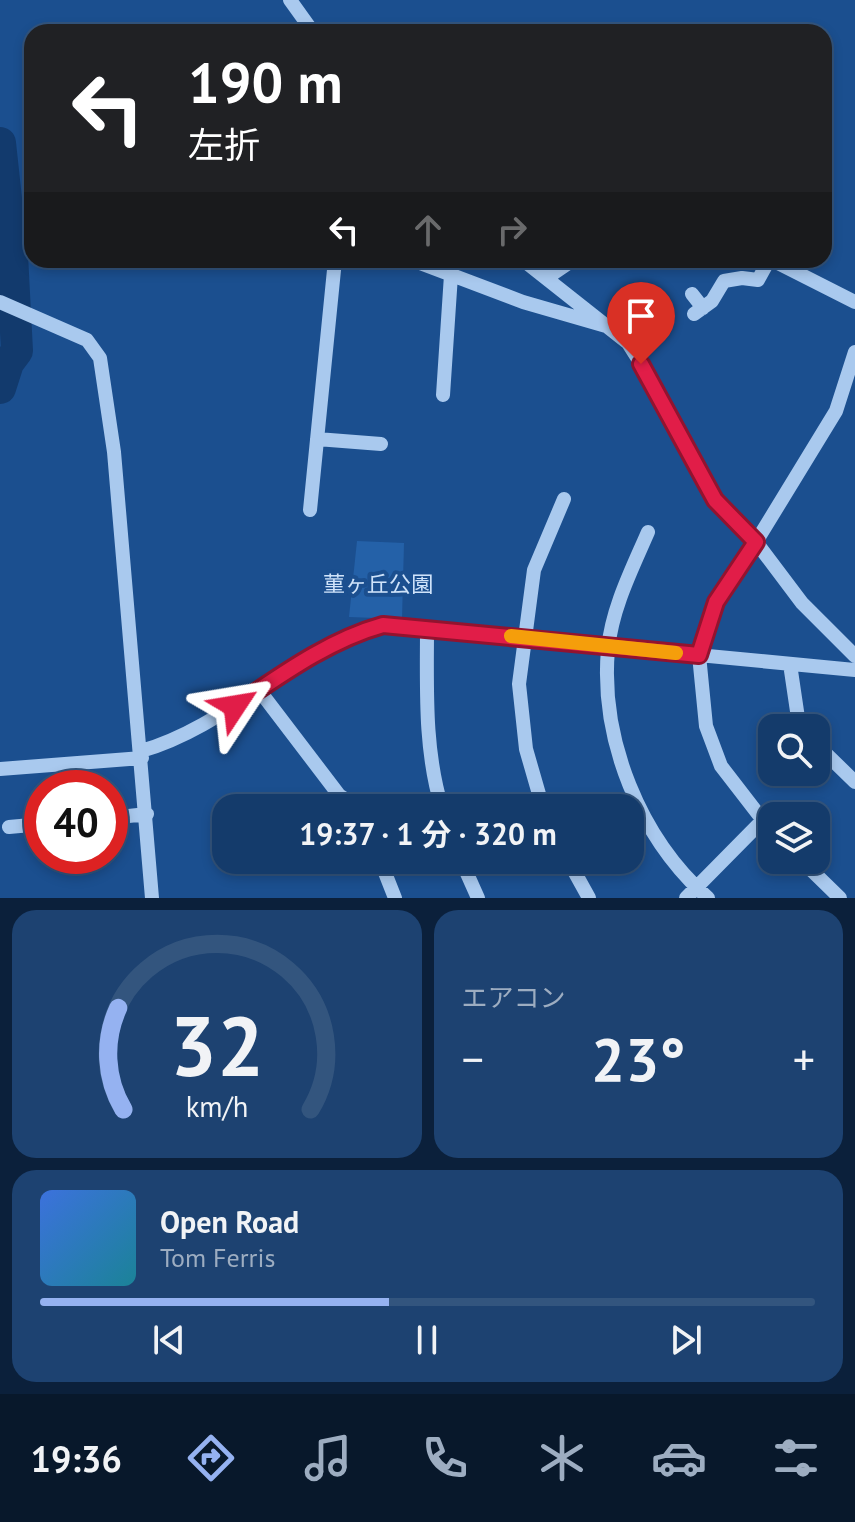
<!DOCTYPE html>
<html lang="ja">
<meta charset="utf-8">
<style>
body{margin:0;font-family:"PT Sans","Noto Sans JP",sans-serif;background:#1d4271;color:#f1f3f6;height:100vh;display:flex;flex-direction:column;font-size:30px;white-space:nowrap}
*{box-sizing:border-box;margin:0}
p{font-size:26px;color:#9dadc1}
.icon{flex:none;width:44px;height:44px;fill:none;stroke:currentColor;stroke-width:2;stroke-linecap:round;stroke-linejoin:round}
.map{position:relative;height:898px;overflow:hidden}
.drawer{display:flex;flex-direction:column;gap:12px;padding:12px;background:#0b203b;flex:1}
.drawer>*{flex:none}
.hud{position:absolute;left:24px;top:24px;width:808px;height:244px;border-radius:24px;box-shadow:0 4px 12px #0003,0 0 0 2px #33557e;background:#202124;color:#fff;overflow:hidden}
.controls{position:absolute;left:758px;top:714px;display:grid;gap:16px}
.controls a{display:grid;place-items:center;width:72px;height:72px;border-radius:16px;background:#143b6b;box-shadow:0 4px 12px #0003,0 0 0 2px #33557e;font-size:40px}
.speed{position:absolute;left:24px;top:770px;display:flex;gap:16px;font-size:40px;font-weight:700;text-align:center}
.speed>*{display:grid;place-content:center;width:104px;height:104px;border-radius:50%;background:#143b6b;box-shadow:0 4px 12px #0003,0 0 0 2px #33557e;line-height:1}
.speed .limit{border:12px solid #d22;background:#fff;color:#111}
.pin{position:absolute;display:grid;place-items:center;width:68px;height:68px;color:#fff;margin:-82px -34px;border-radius:50% 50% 50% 0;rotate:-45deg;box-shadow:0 0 8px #0007}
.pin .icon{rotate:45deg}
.me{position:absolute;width:88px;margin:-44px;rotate:57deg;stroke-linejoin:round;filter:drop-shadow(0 0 6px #0008)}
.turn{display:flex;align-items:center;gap:28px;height:168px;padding:0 32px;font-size:36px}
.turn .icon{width:104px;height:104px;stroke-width:2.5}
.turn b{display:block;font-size:56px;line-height:68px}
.lanes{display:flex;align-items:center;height:76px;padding:0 32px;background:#0003;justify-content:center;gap:40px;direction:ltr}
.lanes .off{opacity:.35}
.big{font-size:60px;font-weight:700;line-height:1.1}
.drawer .widget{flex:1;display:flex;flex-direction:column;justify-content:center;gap:12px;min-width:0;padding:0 28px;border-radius:24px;background:#1d4271}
.drawer .dial{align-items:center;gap:0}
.dial svg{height:208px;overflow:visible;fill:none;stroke:#33557e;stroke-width:7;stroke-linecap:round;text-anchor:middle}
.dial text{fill:#f1f3f6;stroke:none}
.song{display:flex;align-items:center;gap:24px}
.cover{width:96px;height:96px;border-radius:12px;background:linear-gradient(135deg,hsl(220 70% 55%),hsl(190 70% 35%))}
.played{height:8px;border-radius:4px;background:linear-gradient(90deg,#95b2f1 45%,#33557e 45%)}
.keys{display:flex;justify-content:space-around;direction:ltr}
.heat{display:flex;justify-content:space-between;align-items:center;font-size:44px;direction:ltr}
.drawer .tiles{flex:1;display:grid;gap:12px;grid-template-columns:1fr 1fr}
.widget:last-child{grid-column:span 2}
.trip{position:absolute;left:212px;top:794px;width:432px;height:80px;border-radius:24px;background:#143b6b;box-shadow:0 4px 12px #0003,0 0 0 2px #33557e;font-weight:700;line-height:80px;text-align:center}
.menu{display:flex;height:128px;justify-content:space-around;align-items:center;background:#08182b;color:#9dadc1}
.menu .icon{width:56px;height:56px}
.menu .on{color:#95b2f1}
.menu b{font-size:36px;color:#f1f3f6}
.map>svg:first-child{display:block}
</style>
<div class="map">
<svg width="855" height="898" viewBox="0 0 855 898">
<rect width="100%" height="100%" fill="#1b4f8f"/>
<path fill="#2461a8" d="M357,541L404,543L402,619L349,617Z"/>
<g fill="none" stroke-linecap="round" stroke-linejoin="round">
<path stroke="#123a6d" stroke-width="32" d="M0,143L12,255L17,351L8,363L0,388"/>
<path stroke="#a9c9ee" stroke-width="14" d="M290,0L313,32
M412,260L523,302L606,326
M523,260L628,343L654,384L715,500L756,542L802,603L855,656
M772,260L855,302
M548,277L573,260
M692,294L703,308
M0,302L87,340L100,358L114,452L152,898
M694,314L712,301L724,281L742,278L758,280L769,260
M443,395L451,275
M317,439L381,444
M310,510L335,260
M648,532C632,569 612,608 608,649C600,740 640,838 708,898
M427,627C427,687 424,750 442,808
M790,664L798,718L805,728
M259,690L339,795L359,808
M816,744L855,782
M141,751C229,726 294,649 383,625L855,670
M0,769L142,758
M543,808L526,749L519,684L534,570L564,499
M110,818L147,814
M9,827L42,824
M772,832L721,766L706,726L699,655L716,602L727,581L756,542L836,411L855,352
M380,860L395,898
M461,860L478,898
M568,860L589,898
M801,860L840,898
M686,898L762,821"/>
</g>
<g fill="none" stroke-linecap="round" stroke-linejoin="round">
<g stroke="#92132f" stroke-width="20">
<path id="route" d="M235,706C281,675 329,640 383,625L699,655L716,602L756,542L715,500L641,364"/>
</g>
<use href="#route" stroke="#e11d48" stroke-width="14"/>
<path stroke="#f59e0b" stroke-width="14" d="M511,636L676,653"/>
</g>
<g text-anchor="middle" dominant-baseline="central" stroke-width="8" stroke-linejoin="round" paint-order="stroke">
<g font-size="22" fill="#cfe3fa" stroke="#1b4f8f">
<text x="378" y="584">菫ヶ丘公園</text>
</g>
</g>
</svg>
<div class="controls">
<a><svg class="icon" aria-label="search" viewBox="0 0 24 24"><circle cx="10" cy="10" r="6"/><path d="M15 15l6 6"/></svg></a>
<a><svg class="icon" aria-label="layers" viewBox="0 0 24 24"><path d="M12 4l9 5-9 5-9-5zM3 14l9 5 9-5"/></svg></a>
</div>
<div class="speed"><div class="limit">40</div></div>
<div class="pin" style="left:641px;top:364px;background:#d93025"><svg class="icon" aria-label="arrive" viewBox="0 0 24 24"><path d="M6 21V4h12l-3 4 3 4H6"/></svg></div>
<svg class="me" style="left:235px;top:706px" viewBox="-20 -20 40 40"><path d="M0-17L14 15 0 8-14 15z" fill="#e11d48" stroke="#fff" stroke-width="4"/></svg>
<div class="trip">19:37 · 1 分 · 320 m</div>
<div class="hud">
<div class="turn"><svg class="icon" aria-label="left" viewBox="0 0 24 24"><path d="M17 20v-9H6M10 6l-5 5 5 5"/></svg><div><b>190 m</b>左折</div></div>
<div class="lanes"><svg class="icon" aria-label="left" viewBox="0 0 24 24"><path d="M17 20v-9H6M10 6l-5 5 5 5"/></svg><svg class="icon off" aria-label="ahead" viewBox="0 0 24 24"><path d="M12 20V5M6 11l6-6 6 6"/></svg><svg class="icon off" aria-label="right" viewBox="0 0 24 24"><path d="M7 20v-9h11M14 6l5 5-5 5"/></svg></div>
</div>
</div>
<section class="drawer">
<div class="tiles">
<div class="widget dial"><svg viewBox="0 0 100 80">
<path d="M14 69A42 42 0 1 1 86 69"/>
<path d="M14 69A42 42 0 0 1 12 30" stroke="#95b2f1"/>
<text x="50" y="56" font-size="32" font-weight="700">32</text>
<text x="50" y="72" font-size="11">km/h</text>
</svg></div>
<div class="widget"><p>エアコン</p>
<div class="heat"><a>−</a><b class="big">23°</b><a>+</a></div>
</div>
<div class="widget">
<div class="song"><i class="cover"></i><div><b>Open Road</b><p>Tom Ferris</p></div></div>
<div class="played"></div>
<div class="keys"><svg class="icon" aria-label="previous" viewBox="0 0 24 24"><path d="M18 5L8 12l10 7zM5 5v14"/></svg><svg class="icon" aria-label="pause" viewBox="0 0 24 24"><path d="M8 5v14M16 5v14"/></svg><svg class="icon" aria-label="next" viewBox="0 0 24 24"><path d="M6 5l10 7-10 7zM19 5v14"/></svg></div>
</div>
</div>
</section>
<nav class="menu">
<b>19:36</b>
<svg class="icon on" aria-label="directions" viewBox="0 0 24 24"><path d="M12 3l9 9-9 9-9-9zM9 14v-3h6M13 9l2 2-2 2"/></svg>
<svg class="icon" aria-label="music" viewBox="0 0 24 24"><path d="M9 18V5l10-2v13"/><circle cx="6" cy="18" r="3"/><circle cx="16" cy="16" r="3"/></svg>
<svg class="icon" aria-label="phone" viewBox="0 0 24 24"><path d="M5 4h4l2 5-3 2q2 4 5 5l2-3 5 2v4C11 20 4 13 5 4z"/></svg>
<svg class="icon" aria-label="climate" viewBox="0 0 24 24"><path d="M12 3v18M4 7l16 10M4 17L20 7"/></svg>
<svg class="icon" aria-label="car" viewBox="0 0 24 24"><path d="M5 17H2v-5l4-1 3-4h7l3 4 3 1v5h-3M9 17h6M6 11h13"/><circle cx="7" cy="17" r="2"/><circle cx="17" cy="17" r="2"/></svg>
<svg class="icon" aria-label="filters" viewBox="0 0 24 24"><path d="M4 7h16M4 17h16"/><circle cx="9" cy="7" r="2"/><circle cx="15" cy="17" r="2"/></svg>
</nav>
